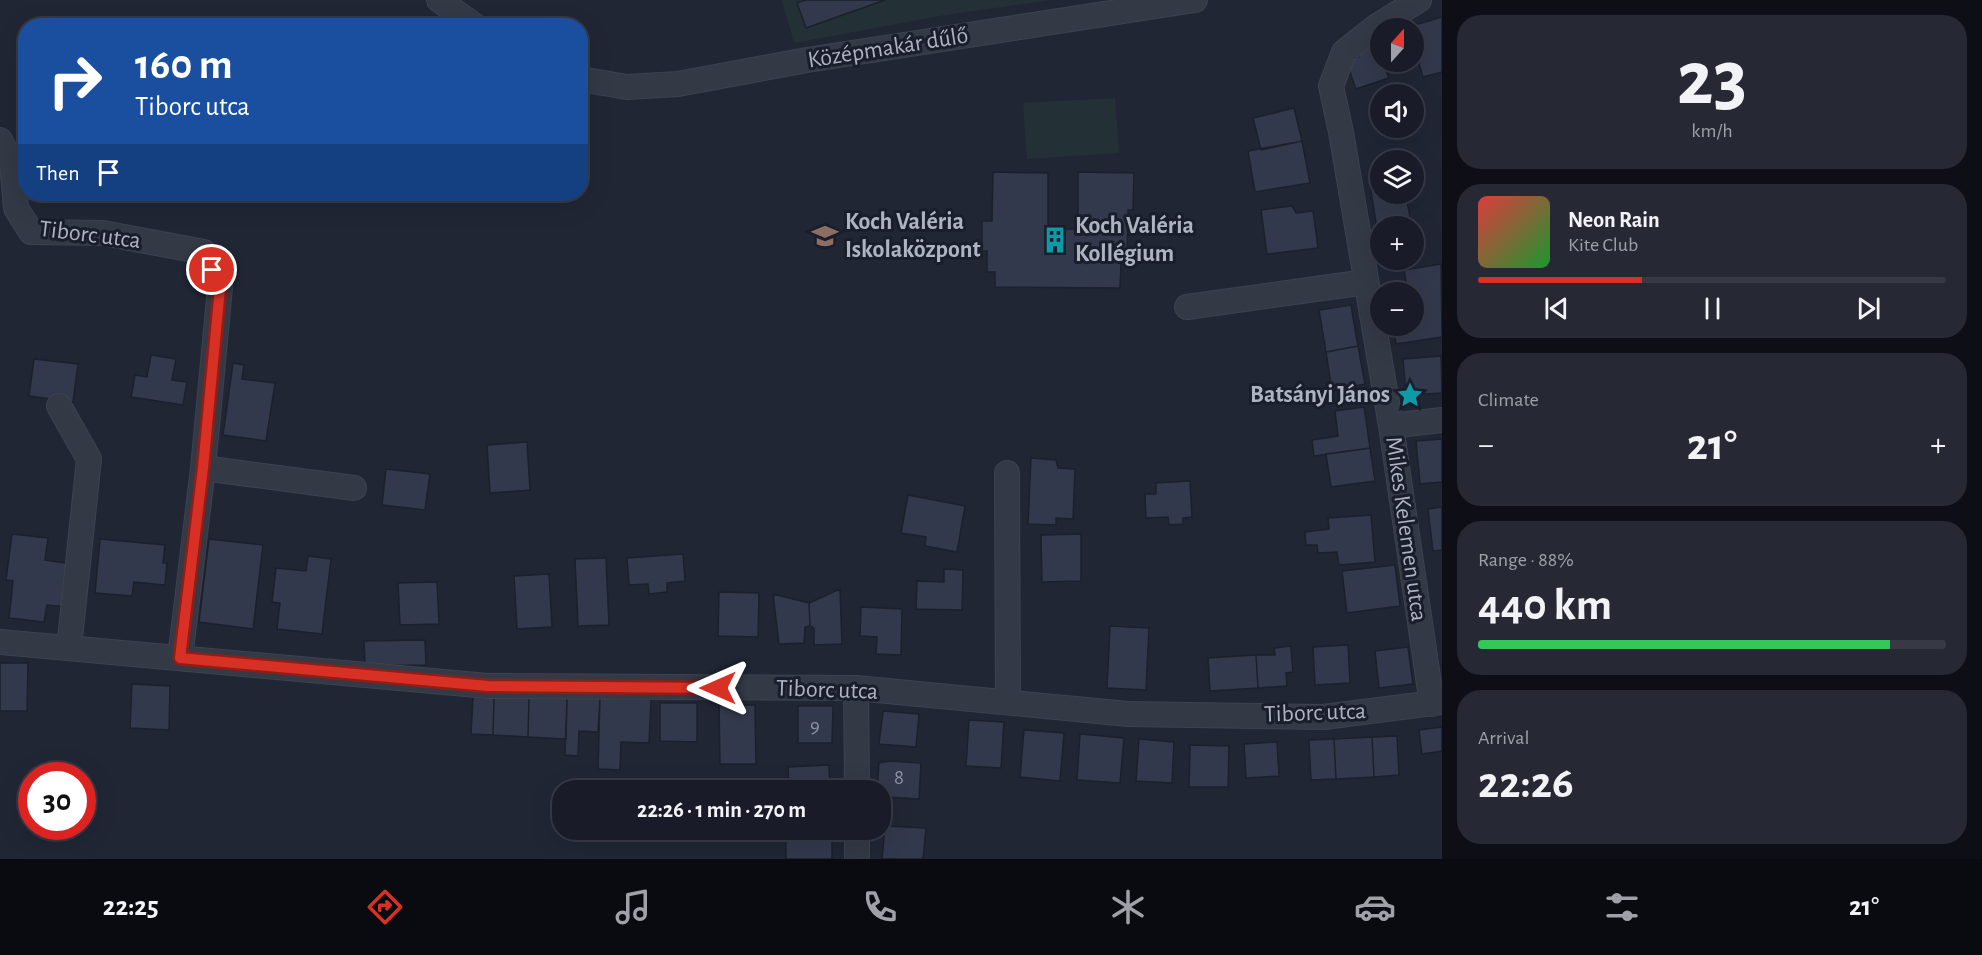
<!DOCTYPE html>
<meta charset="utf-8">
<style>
body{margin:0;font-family:"Alegreya Sans",sans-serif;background:#262934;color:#f1f3f6;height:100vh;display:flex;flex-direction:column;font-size:22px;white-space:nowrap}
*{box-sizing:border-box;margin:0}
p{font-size:20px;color:#9fa1a8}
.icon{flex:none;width:33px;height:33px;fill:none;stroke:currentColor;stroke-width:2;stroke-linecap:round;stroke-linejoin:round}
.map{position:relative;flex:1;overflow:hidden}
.side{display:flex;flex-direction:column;gap:15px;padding:15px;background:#0e0f16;width:540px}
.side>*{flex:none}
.top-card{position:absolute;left:18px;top:18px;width:570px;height:183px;border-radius:24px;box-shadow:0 6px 24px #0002,0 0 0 2px #373a45;background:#1a4fa0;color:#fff;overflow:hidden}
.needle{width:39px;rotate:21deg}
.fabs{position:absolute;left:1370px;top:18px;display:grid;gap:12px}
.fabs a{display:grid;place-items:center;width:54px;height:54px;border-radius:50%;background:#191c28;box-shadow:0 6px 24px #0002,0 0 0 2px #373a45;font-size:30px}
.speed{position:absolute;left:18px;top:762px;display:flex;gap:12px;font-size:30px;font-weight:700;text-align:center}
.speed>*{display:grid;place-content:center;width:78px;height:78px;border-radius:50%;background:#191c28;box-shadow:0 6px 24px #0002,0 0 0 2px #373a45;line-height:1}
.speed .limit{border:9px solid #d22;background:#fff;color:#111}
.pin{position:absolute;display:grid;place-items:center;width:51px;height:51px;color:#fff;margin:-26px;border:3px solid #fff;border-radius:50%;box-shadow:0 2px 6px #0007}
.me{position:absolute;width:66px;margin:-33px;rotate:270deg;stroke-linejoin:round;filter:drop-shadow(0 0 4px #0008)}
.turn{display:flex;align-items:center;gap:21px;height:126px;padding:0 18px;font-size:27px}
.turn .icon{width:78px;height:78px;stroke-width:2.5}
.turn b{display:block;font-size:42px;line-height:51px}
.then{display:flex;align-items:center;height:57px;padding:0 18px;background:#0003;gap:12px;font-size:22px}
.big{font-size:45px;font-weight:600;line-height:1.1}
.side .card{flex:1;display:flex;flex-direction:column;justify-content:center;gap:9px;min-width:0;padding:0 21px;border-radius:24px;background:#262934}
.side .dial{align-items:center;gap:0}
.dial b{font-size:78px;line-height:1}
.song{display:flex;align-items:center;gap:18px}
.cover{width:72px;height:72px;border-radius:9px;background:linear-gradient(135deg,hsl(0 70% 55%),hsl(130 70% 35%))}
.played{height:6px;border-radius:3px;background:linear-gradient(90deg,#d93025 35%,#373a45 35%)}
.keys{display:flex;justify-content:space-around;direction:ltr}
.heat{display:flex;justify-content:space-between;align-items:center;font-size:33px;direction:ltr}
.charge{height:9px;border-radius:4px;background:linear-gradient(90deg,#34c759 88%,#373a45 0)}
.trip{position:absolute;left:552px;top:780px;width:339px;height:60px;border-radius:24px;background:#191c28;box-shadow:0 6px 24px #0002,0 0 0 2px #373a45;font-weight:600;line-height:60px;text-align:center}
.dock{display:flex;height:96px;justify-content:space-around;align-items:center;background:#0a0b10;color:#9fa1a8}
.dock .icon{width:42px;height:42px}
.dock .on{color:#d93025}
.dock b{font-size:27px;color:#f1f3f6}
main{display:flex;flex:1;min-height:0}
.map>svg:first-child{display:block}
</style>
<main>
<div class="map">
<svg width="1442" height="859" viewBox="0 0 1442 859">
<rect width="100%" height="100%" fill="#212635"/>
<path fill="#233136" d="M782,0H1052L945,15L794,43Z
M1115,98L1119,153L1027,159L1023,103Z"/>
<path fill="#33394c" stroke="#1c202c" stroke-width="1.5" d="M806,0H885L806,28L797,3Z
M1442,17V72L1423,77L1413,43V28L1408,27Z
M1377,44L1380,53V62H1383L1389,78L1356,89L1346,61L1359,57V50Z
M1294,108L1302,141L1261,150L1253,118Z
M1302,141L1310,183L1255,192L1248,151Z
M993,172L1048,173V229H1078V172L1134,173L1133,210H1128L1127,262H1121L1120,288L995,287V272H987V251H982V221H992Z
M1380,189V194H1406L1411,224L1380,226V229H1377L1371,191Z
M1292,206L1296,213L1313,211L1318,248L1267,254L1261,210Z
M1441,264L1442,337L1396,344L1393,326H1413V292H1380L1407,287L1404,270Z
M1351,305L1358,346L1326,352L1319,310Z
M1358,346L1365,384L1332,391L1326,352Z
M151,355L176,359L172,380L187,382L183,405L131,397L135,375L147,377Z
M1441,356L1442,393L1406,395L1403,359Z
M34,359L78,364L73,402L29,396Z
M233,363L244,365L242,379L275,383L266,441L223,435Z
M1364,407L1370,448L1314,456L1312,440L1338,436L1335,411Z
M1442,439V482L1420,484L1416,441Z
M527,442L530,490L490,493L487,445Z
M1370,448L1375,481L1331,487L1326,454Z
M1031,458L1056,460L1058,468L1075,469L1073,519L1056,518V525L1028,524Z
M386,469L430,474L425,510L382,505Z
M1190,481L1192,517L1183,518V524L1169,525L1168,517L1146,518L1145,494H1156V483Z
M908,495L965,506L957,552L925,546L926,537L901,533Z
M1442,507V550L1433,551L1428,509Z
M1371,515L1375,562L1339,565L1337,552L1318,553L1317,545H1306L1305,532L1329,529L1328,518Z
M12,534L48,538L45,560L73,564L68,607L47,605L44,622L9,618L13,581L6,580Z
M1081,534V581L1042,582L1041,535Z
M100,539L165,545L163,563H167L165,585L134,582L132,596L95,593Z
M209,539L263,545L253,629L199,622Z
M683,554L685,581L667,583V592L649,594L648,584L629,585L627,558Z
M308,556L331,559L322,634L277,629L280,603L272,602L276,568L306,571Z
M606,558L609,625L578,626L575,559Z
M1395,565L1400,606L1347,613L1342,571Z
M944,569L963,570L962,610L916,609L917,581L944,582Z
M549,574L552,627L517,629L514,576Z
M437,582L439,624L400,625L398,583Z
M840,589L842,644L814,645V628L810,626L809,603Z
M719,592L759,593L758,637L718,636Z
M773,594L809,603L810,626L805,627L804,643L779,644Z
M861,607L902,609L901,655L876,654L877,637L860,636Z
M1110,626L1149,628L1146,690L1107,688Z
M425,640L426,665L365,666L364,641Z
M1348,645L1350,683L1315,685L1313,647Z
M1291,646L1293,672L1286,673L1287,686L1258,688L1256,655H1275L1274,648Z
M1408,647L1413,684L1379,688L1375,651Z
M1256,655L1258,688L1210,691L1208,658Z
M0,663H28L27,711H0Z
M132,684L170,686L169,730L130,728Z
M473,697L494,698L493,735L471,734Z
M567,697L600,698L598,732L579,731L578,756L565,755Z
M567,697L566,739L528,737L529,698Z
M494,698H529L528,737L493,735Z
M600,698L651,699L649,743L621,742L620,770L598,769Z
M660,703H697V742L660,741Z
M719,705H755L756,764H720Z
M798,706H833L832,743H798Z
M883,711L919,714L916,747L879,744Z
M969,720L1004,722L1001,768L966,766Z
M1442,727V751L1422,754L1419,730Z
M1024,730L1064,733L1060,781L1020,777Z
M1080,734L1124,738L1120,783L1077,780Z
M1397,736L1399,775L1374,777L1372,737Z
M1372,737L1374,777L1336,779L1334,739Z
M1139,739L1174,742L1172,783L1136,781Z
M1334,739L1336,779L1311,780L1309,740Z
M1277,742L1279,776L1246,778L1244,744Z
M1190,745L1229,746L1228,787H1189Z
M890,761L921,763L919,799L886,797L880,794V790H877L879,763Z
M829,765L830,790H789L788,767Z
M885,826L926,828L923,859H882Z
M786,830H832V859H786Z"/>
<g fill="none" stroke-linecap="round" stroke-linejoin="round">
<g stroke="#3e4250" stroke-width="26">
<path id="minor" d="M439,0L475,26
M1419,0L1377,26L1344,52L1331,86L1341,132L1391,426L1432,704
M580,79L627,87L678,84L807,60L1195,0
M0,140L12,164L16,208L31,232L103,233L204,252L220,288L203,468L180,658
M1187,307L1366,282
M59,406L89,459L69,648
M1391,426L1442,420
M203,468L354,488
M1007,473L1008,702
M0,642L488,686L856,688L1128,714L1324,717L1442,702
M856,688L857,790
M857,830V859"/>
</g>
<use href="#minor" stroke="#343946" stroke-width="24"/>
</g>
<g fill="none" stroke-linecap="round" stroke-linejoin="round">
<g stroke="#8d1f18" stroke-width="15">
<path id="route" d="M212,270L220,288L203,468L180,658L488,686L718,688"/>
</g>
<use href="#route" stroke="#d93025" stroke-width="10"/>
</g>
<defs>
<g id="school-bare" transform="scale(2.07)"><path d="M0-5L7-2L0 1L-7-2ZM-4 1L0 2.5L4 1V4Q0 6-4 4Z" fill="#8d6e63" stroke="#1a1e2a" stroke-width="2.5" paint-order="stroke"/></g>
<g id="building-bare" transform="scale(2.07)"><path d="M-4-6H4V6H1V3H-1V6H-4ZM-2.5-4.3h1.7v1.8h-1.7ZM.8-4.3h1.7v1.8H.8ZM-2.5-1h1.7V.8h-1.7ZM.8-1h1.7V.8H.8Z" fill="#0f9aa8" stroke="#1a1e2a" stroke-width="2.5" paint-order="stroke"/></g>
<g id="sight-bare" transform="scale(2.07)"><path d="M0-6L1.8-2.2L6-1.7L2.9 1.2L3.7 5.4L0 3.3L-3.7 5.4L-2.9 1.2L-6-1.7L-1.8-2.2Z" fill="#0f9aa8" stroke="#1a1e2a" stroke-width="2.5" paint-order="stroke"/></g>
</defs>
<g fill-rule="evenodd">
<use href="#school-bare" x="825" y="236"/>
<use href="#building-bare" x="1055" y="240"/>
<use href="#sight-bare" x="1410" y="395"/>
</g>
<g text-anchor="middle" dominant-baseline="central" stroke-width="6" stroke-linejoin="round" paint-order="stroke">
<g font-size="21" fill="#8d92a3">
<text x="815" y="725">9</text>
<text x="899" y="777">8</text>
</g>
<g font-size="24" fill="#aeb3c3" stroke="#1a1e2a">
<text transform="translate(888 48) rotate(-9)">Középmakár dűlő</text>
<text transform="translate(90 235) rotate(7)">Tiborc utca</text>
<text transform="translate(1406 529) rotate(82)">Mikes Kelemen utca</text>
<text transform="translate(827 690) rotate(2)">Tiborc utca</text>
<text transform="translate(1315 713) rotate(-2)">Tiborc utca</text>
</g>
<g font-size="24" font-weight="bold" fill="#aeb3c3" stroke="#1a1e2a" text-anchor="start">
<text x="845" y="222">Koch Valéria<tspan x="845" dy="28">Iskolaközpont</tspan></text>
<text x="1075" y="226">Koch Valéria<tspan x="1075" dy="28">Kollégium</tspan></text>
<text x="1390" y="395" text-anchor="end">Batsányi János</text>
</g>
</g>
</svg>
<div class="fabs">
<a><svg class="needle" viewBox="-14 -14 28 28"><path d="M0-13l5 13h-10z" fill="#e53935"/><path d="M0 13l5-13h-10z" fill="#9fa1a8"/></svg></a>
<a><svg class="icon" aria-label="sound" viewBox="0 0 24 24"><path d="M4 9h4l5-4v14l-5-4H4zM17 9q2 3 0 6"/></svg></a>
<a><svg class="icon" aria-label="layers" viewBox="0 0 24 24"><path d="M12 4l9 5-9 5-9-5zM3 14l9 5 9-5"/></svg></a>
<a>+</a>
<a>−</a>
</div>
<div class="speed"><div class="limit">30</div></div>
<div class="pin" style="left:212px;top:270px;background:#d93025"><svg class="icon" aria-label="arrive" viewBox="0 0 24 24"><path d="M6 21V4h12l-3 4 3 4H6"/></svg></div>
<svg class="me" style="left:718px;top:688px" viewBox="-20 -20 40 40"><path d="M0-17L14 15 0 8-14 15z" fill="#d93025" stroke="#fff" stroke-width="4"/></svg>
<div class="trip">22:26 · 1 min · 270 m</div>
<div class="top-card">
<div class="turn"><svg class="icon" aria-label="right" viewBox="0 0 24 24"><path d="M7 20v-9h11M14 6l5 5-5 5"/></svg><div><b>160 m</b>Tiborc utca</div></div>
<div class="then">Then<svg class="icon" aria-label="arrive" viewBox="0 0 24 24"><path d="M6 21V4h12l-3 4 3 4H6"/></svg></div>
</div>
</div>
<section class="side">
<div class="card dial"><b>23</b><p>km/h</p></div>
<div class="card">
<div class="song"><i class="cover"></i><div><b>Neon Rain</b><p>Kite Club</p></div></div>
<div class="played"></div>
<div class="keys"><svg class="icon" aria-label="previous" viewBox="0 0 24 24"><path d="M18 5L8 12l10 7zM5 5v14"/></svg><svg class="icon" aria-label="pause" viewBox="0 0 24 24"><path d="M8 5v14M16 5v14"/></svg><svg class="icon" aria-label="next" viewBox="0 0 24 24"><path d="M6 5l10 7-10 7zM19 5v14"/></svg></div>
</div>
<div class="card"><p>Climate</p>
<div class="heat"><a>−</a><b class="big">21°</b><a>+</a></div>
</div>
<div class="card"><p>Range · 88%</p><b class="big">440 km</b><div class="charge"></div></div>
<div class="card"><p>Arrival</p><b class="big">22:26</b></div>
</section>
</main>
<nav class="dock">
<b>22:25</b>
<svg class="icon on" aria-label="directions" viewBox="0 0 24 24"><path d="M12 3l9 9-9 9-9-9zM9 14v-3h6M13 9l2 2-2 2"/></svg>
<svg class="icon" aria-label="music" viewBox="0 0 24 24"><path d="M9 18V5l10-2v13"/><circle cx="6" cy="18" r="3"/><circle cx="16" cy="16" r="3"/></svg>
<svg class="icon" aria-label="phone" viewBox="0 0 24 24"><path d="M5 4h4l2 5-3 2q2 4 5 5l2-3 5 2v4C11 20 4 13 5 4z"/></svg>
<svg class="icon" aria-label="climate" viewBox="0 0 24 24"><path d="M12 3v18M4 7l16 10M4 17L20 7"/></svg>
<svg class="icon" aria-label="car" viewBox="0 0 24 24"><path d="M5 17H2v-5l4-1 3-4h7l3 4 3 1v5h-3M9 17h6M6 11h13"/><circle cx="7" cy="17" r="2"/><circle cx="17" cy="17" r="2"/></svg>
<svg class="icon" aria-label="filters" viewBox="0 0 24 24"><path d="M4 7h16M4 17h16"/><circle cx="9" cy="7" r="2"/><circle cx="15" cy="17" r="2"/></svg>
<b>21°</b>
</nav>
